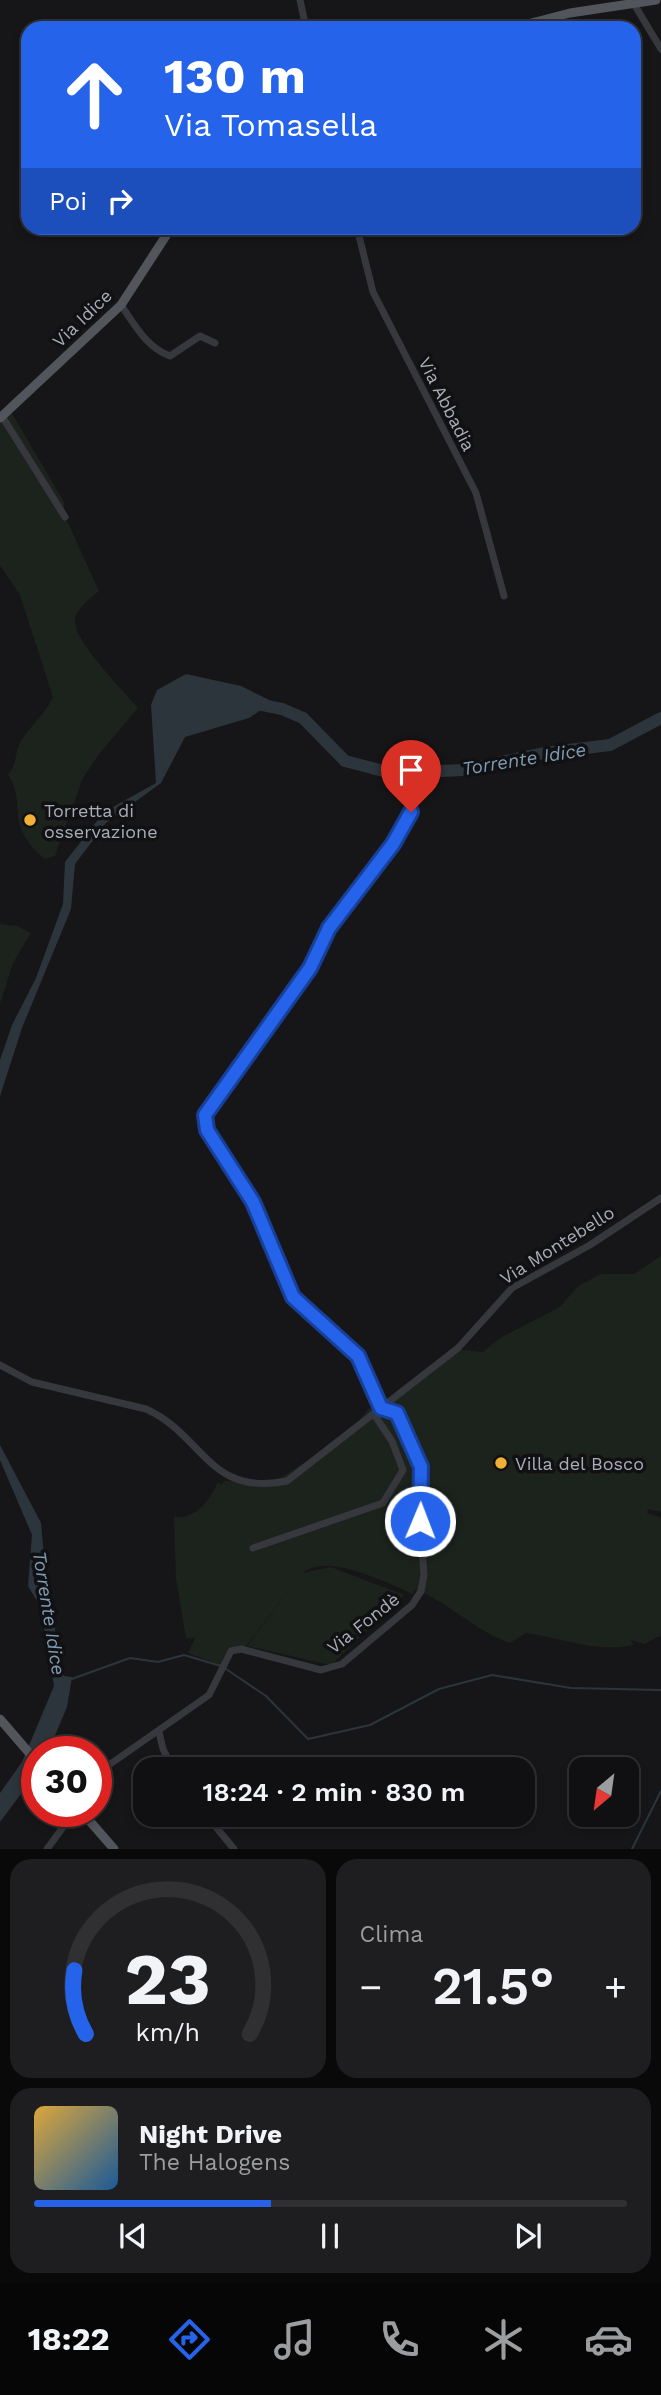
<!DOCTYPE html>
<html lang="it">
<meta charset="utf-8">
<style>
body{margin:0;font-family:"Work Sans",sans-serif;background:#1e1e20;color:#f1f3f6;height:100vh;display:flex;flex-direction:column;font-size:26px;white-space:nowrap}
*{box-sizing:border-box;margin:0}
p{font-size:23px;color:#9c9d9f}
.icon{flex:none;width:38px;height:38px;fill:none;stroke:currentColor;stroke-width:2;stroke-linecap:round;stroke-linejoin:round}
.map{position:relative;height:1849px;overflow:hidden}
.panel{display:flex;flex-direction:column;gap:10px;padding:10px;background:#09090a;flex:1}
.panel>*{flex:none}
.guide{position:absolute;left:21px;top:21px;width:620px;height:214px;border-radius:21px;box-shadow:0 4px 10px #0003,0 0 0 2px #303032;background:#2563eb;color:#fff;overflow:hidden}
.needle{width:46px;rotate:209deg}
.buttons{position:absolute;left:569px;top:1757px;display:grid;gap:14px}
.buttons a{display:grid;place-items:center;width:70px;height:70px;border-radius:14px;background:#101012;box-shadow:0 4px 10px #0003,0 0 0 2px #303032;font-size:35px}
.speed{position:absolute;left:21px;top:1736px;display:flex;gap:14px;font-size:35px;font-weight:700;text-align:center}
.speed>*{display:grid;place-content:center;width:91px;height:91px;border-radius:50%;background:#101012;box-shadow:0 4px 10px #0003,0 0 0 2px #303032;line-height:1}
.speed .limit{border:10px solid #d22;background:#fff;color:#111}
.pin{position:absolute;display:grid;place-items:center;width:60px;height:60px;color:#fff;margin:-72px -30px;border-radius:50% 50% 50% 0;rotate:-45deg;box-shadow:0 0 7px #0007}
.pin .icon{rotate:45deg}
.me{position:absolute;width:77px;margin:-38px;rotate:1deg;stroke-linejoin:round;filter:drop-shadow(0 0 5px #0008)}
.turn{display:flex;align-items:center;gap:24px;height:147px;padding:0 28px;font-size:32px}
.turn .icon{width:91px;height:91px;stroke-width:2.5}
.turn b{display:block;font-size:49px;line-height:60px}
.then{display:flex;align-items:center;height:66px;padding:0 28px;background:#0003;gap:14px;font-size:26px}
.big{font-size:52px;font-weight:600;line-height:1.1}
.panel .card{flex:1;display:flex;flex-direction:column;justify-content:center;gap:10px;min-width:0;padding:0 24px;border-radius:21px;background:#1e1e20}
.panel .dial{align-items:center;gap:0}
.dial svg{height:182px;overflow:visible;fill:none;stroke:#303032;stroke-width:7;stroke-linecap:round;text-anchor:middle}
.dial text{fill:#f1f3f6;stroke:none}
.song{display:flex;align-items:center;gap:21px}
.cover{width:84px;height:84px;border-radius:10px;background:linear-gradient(135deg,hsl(40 70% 55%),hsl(210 70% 35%))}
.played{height:7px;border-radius:4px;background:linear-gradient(90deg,#2563eb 40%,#303032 40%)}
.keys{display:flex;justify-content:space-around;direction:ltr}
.heat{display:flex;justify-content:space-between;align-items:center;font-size:38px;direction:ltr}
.panel .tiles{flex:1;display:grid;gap:10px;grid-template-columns:1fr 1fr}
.card:last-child{grid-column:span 2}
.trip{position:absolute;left:133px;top:1757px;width:402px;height:70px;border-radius:21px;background:#101012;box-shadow:0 4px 10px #0003,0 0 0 2px #303032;font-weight:600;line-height:70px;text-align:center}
.tabs{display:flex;height:112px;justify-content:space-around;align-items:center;background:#060607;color:#9c9d9f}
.tabs .icon{width:49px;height:49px}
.tabs .selected{color:#2563eb}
.tabs b{font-size:32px;color:#f1f3f6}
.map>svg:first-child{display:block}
</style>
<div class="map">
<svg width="661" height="1849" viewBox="0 0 661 1849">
<rect width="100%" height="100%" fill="#161618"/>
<path fill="#1c231d" d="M10,410L64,502V514L99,591C90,599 76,608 75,620C74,642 124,691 138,708L99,754L83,778L55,856L45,859C3,824 28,807 8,774C18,764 14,754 20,743C30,725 45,715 53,697L20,595L0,565V420Z
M0,924L17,926L31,933L13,963L0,1004Z
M661,1256V1512L648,1509L647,1513L661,1518V1635L644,1644L631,1640L633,1645C595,1653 563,1638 526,1633L510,1643C475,1631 450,1603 415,1589L413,1594C386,1583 328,1552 303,1573L331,1567L404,1595L331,1665L247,1646L301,1574L240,1654L228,1649L220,1665L188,1653L195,1638H186L176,1578L174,1517C197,1519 209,1501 218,1482L221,1485L224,1481H276L310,1459L360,1420L368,1409L391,1401L453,1349L483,1352L500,1338L560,1307L578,1286L601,1274H634Z"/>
<path fill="#2c353c" d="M186,674L241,686L273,702L249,718L185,737L161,783L106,823L75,864L71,909L22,1028L0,1096V1060L12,1025L36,978L63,904L65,862L104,812L156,783L151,705L157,690Z
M0,1445L41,1523L47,1589L64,1676L72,1677L67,1707L48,1752H37V1778L32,1779L0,1822V1793L22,1762L54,1686L41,1608L28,1586L32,1535L0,1460Z"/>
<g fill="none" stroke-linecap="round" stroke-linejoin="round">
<path stroke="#2c353c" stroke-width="2" d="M226,1669L266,1696L308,1739L370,1725L439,1689L492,1675L571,1688L661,1690
M69,1680L130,1658L158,1662L184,1655L221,1666
M632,1849L661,1791"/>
<path stroke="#2c353c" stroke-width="12" d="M252,703L282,709L303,718L345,761L391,773L463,770L544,753L610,745L661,718"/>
<path stroke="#37383d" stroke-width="7" d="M300,0L306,28
M634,4L661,49
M357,228L373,292L476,493L504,596
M121,305C135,325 146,347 170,356L200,336L215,343
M2,416L65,517
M0,1365L32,1382L146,1409C204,1435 208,1497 287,1481L458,1348L512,1288L590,1245L661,1198
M381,1408L358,1356L293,1297L253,1202L207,1130L205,1115L310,969L329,928L393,844L411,812
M253,1548L383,1503L403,1470L392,1441L375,1416
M159,1732L163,1749L173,1769
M96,1778L106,1767L209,1695L231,1651L241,1649L321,1670L342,1664L412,1605L421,1591L424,1575L420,1521L421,1467L397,1413L381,1408
M206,1815L234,1849
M47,1849L75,1811"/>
<path stroke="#53555c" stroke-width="9" d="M512,28L570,13L656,0
M0,418L121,305L171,228
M0,1719L37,1762
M81,1811L114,1849"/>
</g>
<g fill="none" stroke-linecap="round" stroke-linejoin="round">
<g stroke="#184099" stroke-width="18">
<path id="route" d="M411,812L393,844L329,928L310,968L205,1115L207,1130L253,1202L293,1297L358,1356L381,1408L397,1413L421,1467L420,1521"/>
</g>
<use href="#route" stroke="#2563eb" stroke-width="12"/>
</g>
<g fill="#f2b134" stroke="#111113" stroke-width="2.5">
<circle cx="30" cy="820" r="7"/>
<circle cx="501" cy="1463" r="7"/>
</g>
<g text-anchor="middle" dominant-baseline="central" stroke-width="7" stroke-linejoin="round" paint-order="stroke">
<g font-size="18" fill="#a8adb8" stroke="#111113">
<text transform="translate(82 318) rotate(-44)">Via Idice</text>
<text transform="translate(447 404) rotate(63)">Via Abbadia</text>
<text transform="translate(557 1245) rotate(-32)">Via Montebello</text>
<text transform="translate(363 1623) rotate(-38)">Via Fondè</text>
</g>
<g font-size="18" fill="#a8adb8" stroke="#111113" text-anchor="start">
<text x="44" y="810">Torretta di<tspan x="44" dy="21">osservazione</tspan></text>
<text x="515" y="1463">Villa del Bosco</text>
</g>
<g font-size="19" font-style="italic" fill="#7f9bb3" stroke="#111113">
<text transform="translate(524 759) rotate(-9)">Torrente Idice</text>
<text transform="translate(49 1613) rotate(81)">Torrente Idice</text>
</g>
</g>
</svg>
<div class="buttons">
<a><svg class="needle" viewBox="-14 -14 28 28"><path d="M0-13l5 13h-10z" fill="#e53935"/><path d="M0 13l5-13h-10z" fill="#9c9d9f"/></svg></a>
</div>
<div class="speed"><div class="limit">30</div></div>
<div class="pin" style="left:411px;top:812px;background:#d93025"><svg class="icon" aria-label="arrive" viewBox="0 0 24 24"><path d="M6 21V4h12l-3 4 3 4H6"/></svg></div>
<svg class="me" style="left:420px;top:1521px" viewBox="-20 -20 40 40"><circle r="17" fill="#2563eb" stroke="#fff" stroke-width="3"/><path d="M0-11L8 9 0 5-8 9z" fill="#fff"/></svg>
<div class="trip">18:24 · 2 min · 830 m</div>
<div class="guide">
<div class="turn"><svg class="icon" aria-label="ahead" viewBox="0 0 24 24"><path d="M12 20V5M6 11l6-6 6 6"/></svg><div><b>130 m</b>Via Tomasella</div></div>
<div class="then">Poi<svg class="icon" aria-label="right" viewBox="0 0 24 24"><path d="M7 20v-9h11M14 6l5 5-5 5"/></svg></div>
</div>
</div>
<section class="panel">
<div class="tiles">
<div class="card dial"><svg viewBox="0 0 100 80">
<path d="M14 69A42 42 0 1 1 86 69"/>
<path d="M14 69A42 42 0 0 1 9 41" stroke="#2563eb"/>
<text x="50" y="56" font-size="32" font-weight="700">23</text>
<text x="50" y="72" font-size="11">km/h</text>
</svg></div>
<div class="card"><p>Clima</p>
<div class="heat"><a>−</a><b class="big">21.5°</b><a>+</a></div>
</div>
<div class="card">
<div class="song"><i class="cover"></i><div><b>Night Drive</b><p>The Halogens</p></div></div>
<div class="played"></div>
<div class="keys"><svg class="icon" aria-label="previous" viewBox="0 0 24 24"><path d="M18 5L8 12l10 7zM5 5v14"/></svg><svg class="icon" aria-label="pause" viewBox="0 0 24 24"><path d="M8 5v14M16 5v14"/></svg><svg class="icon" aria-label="next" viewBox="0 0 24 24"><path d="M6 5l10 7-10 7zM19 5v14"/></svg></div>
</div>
</div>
</section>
<nav class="tabs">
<b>18:22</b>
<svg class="icon selected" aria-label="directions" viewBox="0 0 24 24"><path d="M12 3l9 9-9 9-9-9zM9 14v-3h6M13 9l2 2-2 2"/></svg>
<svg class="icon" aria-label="music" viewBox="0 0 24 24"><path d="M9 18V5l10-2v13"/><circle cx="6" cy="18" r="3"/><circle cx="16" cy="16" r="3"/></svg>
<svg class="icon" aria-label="phone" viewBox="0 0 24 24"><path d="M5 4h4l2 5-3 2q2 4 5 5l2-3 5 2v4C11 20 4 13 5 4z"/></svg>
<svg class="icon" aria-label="climate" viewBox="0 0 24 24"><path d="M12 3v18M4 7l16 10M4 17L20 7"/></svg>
<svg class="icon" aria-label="car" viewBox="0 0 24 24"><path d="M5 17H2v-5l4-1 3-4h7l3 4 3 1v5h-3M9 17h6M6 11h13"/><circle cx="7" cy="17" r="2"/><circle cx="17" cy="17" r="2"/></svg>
</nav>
